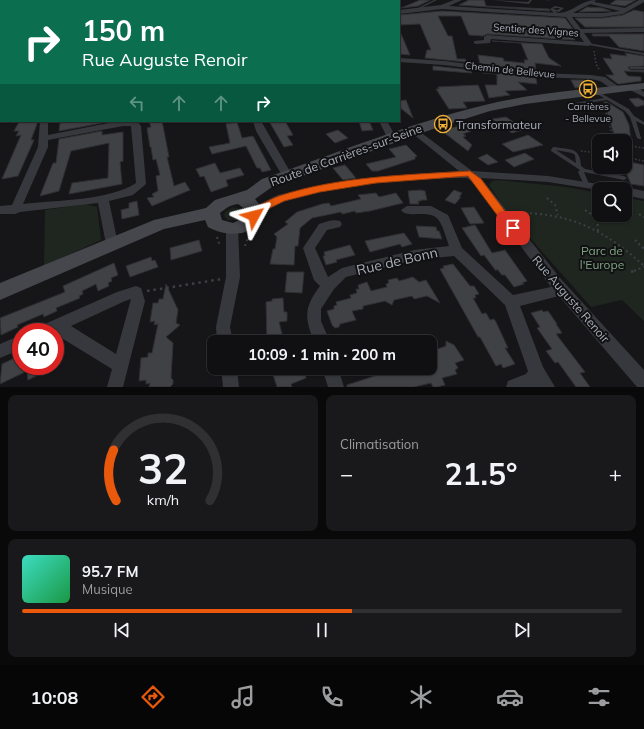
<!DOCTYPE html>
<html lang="fr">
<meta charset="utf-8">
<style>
body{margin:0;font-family:Mulish,sans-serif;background:#19191b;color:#f1f3f6;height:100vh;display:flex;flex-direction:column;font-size:15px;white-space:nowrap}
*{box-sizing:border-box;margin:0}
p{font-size:13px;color:#9c9d9f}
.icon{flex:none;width:22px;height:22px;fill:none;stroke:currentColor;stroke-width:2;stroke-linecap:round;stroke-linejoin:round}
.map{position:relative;height:387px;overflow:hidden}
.sheet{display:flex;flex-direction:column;gap:8px;padding:8px;background:#09090a;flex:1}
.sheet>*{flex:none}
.top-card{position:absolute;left:0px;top:0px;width:400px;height:122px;box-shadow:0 1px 3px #0004,0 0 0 1px #303032;background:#0b6e4f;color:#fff;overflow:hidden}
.buttons{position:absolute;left:592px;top:134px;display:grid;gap:8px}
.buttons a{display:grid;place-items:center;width:40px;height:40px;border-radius:8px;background:#101012;box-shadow:0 1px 3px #0004,0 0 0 1px #303032;font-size:20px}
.speed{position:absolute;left:12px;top:323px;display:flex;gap:8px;font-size:20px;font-weight:700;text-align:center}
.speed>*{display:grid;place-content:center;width:52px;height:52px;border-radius:50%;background:#101012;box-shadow:0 1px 3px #0004,0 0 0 1px #303032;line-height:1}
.speed .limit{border:6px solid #d22;background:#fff;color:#111}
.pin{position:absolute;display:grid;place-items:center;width:34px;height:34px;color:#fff;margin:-17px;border-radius:8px;box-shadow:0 2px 6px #0006}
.me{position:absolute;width:44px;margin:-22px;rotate:52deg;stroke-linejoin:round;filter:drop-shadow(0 0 3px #0008)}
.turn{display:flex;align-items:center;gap:14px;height:84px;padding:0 16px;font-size:18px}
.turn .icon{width:52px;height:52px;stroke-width:2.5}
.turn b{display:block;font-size:28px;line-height:34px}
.lanes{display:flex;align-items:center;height:38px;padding:0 16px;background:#0003;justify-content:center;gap:20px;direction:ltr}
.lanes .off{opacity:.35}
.big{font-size:30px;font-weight:700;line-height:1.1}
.sheet .widget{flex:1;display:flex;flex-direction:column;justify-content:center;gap:6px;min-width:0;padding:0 14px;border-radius:8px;background:#19191b}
.sheet .dial{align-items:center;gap:0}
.dial svg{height:104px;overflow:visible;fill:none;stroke:#303032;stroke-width:7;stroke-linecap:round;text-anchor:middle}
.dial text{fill:#f1f3f6;stroke:none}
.song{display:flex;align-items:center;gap:12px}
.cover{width:48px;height:48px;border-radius:6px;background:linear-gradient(135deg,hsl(170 70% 55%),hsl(140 70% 35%))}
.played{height:4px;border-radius:2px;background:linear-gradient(90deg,#ea580c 55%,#303032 55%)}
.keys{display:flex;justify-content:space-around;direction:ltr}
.heat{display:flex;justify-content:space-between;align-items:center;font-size:22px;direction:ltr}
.sheet .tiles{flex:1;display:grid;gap:8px;grid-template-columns:1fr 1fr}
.widget:last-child{grid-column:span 2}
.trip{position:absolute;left:207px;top:335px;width:230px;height:40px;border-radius:8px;background:#101012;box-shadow:0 1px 3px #0004,0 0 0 1px #303032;font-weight:700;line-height:40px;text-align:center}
.tabs{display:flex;height:64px;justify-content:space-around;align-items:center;background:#060607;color:#9c9d9f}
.tabs .icon{width:28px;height:28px}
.tabs .selected{color:#ea580c}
.tabs b{font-size:18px;color:#f1f3f6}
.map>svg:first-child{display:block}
</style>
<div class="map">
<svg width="644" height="387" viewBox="0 0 644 387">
<rect width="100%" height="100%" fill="#161618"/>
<path fill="#1e261f" d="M499,180L566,187L599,193V215H625V198L644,201V321L622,300L591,307L507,212L489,185L492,181Z
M86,204L97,207L101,240L44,266L45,210Z
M233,207L242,209L243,215L237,220H228L224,216L225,212Z"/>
<path fill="#2c353c" d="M69,0H249L56,1Z"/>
<path fill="#404145" stroke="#303034" d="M420,0H430L418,6L401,8Z
M469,0H484L486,6L549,9L550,11L459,5Z
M616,0H636L625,6L610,4Z
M587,7L602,8L611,11L579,12Z
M634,10L644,12V27H585L575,18H603L623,15Z
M442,11L565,18L573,29H566L575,40L487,34L483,36L469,35L461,16H438L448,36H452L457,59H465L467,62L425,58L427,50H431L420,24L399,25V15Z
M399,29L410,55L399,54Z
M592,34H644V51L619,47L609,36H593Z
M492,41L542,44L549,58L561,66L535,63L536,71L480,64L478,55L503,58L504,61L525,63L524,60H528L521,43Z
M625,53L644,56V66L628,67L630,70H644V72L624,71L628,76L641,77V81L618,84L606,75H614L603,58L612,59L610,54L627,56Z
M433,66L470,70L472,73L433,70Z
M482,71L536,78L537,84L518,82L527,90L505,91L510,95L489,98L485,85H497V74L483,73Z
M571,80H583L592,86L575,88Z
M478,85L485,101L463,102L467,108H466L449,109L436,89H439L438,87Z
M638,98L644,101V105L636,107L629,99Z
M406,100L413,118L399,107V101Z
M604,102H607L623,112L629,125L631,141H616Z
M506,117L515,123L513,124L522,130L512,133L492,119Z
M38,121L31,140H34L18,176L2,179L21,135L16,136L19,131H14L19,122Z
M73,121H102V123L59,131L60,123Z
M149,121H162L169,157H167L174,186L185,182L190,190L152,206L147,198L154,197L152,194L158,191L156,176L160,175L156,159L153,160L151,147H150L147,128L151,127Z
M269,121H285L293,135L287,136L293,145L284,147Z
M359,121H369L373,130L362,131Z
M237,122L242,138L253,136L271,170L262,172L260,168H257L246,146L212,154L209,147L230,143L226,124Z
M462,125L471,131L463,134L466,136L463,137L472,145L468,151L442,131Z
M338,130L348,138L335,143L326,134Z
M102,131V135L123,132V161L120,162L122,184L69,194L72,183L108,178L109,143L71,151L59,191L40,196L53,163H56L59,139Z
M528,135L543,145L513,152L502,144Z
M406,145L417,156L415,157V159L378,171H372L366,164L396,157L389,149Z
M525,153L534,159L514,167L505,160Z
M487,154L498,162L488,165L478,158Z
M625,161L644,165V186L631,184L625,170Z
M215,163L220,173L240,168L244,175L226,180L228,186L211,192L204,176L200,177L196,169Z
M345,165L356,178L343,180L333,168Z
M420,190L425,191L427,200H421V201H418L419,204H410L408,191Z
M454,190L462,193L459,197H461L455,204L445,200Z
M376,193L379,197L396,193L403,203L370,211L356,213L355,211L342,214L341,212L312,218L300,228L298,246H295L294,265L270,264L273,249H275L277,237L274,234L288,224L285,222L297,212L322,204L329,203L331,206L361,199L358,195Z
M137,201L139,215L122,219L121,210L129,208V203Z
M474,207L484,223L470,224L461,208Z
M475,225L492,253L505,250L527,281L522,283L524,284L514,287L505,275H502L497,269L496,271L484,255L481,256L462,228Z
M416,226L436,227L437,231H439L442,239L419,237Z
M404,233L412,244L402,247L400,244L370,252L365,241Z
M199,240L202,251L171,260L170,248Z
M350,245L355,255L336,260L337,262L326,265L323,256H325L324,252Z
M151,257L152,261L155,260L158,267L130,277L126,266Z
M114,263L118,275L111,278L112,281L108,283L109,286L98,291L96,284L82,291L83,294L79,296L80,298L56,308L57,311L44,317L43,314L17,325L18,327L1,335L0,318L65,292L63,286Z
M453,264L470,286H474L479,294L475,295L476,298H473L482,314L486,313L490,320L494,319L496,322L508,348H505L515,364L503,368L501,364L496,366L480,337H478L440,269L444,268L443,266Z
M287,272H304L302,293L285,292Z
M413,277L419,282L426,280L440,303L427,296L414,299L412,296L394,300L392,305L385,301L363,306V309L352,311L356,320L340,324L339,327L335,328L332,325L327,311L334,309V306L337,305L336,302L351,298L350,295L357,293L356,289H359L358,285L367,282L371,291L387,287L386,284L389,283L388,280L397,278L399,281Z
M166,284L178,310L176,323L180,325L166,337L173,343L171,378L173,380V384L170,387H149L150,383L146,384V380L139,381L141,358L148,357V353H152L158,324L154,325L155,321L150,322L153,303H158L159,299H163Z
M283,298L284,312H287V321L279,322L284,342H267L266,302L272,301V299Z
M542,310L543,312L548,311L557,324H556L562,333L556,334L585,372L580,373L590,387H576L558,362L555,363L546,351L552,349L537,328L540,327L531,313Z
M446,341L454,345L464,360L455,363L458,368L455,370L457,374L442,378L445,385L437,387H433L431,383L414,387H347V385L381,374L382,368L389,371L398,368H430V357L435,356L432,351L446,346Z
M17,357L18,366H56L28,380L27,371L0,384L2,364Z
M271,368H303L306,378L291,384L292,387H277Z"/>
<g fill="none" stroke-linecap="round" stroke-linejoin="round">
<path stroke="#3d3f44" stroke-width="1" stroke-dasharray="1 1.5" stroke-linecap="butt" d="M546,0H550
M38,1L43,0
M255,1L261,0"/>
<path stroke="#3d3f44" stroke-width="1.5" stroke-dasharray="1.5 2" stroke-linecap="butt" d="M594,51L596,64L600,71
M604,106L614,141
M625,145L644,148
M581,151L599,153
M625,157L644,161"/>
<path stroke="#3d3f44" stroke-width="2" stroke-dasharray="2 3" stroke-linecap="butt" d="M547,198L555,205L558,215
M585,210L597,218
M515,213C569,212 605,230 644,266
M639,214L644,217
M598,231L597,214L599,212
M217,237L220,246
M635,240L644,249
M245,246L248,237
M634,271L644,267"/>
<path stroke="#3d3f44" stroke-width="2.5" stroke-dasharray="2.5 4" stroke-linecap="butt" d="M631,272L636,270
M147,291L222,279"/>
<path fill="#37383d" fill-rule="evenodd" d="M434,0H437L419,9V11H417L416,9Z
M492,0L528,2L530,0H532L529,4Z
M555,6L564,8L559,12L555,11L559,14V16H557L550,9ZM555,8H560L558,10L553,9Z
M588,43L644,53V55L589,45L587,44Z
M630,67H644V69H630Z
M595,91H597L629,109L634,116L644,122V125L636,121L641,138V139H639L637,138L630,117L625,111L607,100L575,105L573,104L575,103L604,98L595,93Z
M553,147H555C571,150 580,147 581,166L585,169L624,176L627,178L624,180L584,172L589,184L588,185H584L578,172L580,170L551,151V150ZM556,150L572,153L575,155L576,163Z"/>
<path fill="#37383d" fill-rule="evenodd" d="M339,0H347L338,1Z
M376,0H383L384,1H377Z
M454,0H462L449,6L558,13C572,13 581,0 596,0L594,2L625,8L639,0H644V2L623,14L603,17H572L581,29L644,28V32L584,33L592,44L589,46L491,39L490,43L476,44L474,43V41L484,40V37L487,35L584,42L566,17L442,9L399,14V10L441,5ZM590,4L620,11L603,13H573Z
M0,54H1V58H0Z
M399,58L444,61L539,73L591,75L605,77L622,89L615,91L600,81L591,79L539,77L444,65L399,62Z
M628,85H634L644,92V97L628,89Z
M40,121H48V135L119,121H137L141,126L146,184L133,195L109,201L118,244L116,247H108L106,244L98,203L20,212L15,214H0V206L12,205L38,147ZM123,126H131L136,183C108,201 57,200 23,204L48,147V140Z
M253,121H261L292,175L291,177H283L256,131Z
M379,121H387L397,139L395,141H389Z
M415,128L472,171L548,176L617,187L618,189L599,190L548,182L481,178L560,278L644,370V387H637L559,296L520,306L543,367L555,387H506L508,381L526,374L528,371L505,305L454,256L414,260L346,277L334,289L321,309V321L330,342H314C305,317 303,309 320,286L314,280L303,248L319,224C326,222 333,219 340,221L342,224L340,227L327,230L315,248L328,277L342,268L414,250L449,246C446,238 444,229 440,222C431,207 408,220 401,210L407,206H431L448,215L462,248L513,295L551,287L474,183L467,178C412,178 344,184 291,199C278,203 268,211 255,215L249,211L251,208L278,195L318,186L387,176L459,171L412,133L410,131Z
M625,187L644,191V199L625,195V189H621Z
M232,225L236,226L238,229L240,277L230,327L233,342H217L216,327L226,277V229L228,226Z
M136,286L141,288L145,301L123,387H107L112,369L55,334V332H35L38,327L117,292ZM131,299L116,354L71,326L125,301Z
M21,335V349L0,358V344Z
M221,368H237L239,387H223Z
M322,368H338L344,387H328Z"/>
<path fill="#45474d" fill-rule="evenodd" d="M644,83V89L525,104L490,111L433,129L272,187L255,199L263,209C261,238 227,238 208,227L205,220L164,229L0,300V283L154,220L206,208L215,200L247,190L262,179C334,154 410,123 485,105C537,92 591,89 644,83ZM238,204L246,210L243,218L233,223L222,220L220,213C226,208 230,205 238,204Z"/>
</g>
<path fill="#ea580c" stroke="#983908" d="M470,171L481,179L516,226L518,228L516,231H509L468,176L376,183L320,192L284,201L260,213L258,219L254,220L249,216L252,209C261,205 270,199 279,196C340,176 407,175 470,171Z"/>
<defs>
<g id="bus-ring" transform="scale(0.9)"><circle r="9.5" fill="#111113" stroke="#f2b134" stroke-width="1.5"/><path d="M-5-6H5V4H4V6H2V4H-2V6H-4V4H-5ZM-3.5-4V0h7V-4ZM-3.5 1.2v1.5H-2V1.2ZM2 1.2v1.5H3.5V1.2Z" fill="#f2b134"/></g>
</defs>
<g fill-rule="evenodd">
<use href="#bus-ring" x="588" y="89"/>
<use href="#bus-ring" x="443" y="124"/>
</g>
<g text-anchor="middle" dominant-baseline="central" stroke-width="4" stroke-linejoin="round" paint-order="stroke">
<g font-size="10" fill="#a8adb8" stroke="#111113">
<text transform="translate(536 30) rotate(4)">Sentier des Vignes</text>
<text transform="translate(510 70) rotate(6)">Chemin de Bellevue</text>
</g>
<g font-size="10" fill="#a8adb8" stroke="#111113">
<text x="588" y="106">Carrières<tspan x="588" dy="12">- Bellevue</tspan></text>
</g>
<g font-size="12" fill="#a8adb8" stroke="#111113" text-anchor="start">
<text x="456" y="124">Transformateur</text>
</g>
<g font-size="12" fill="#a8adb8" stroke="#111113">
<text transform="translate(346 155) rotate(-20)">Route de Carrières-sur-Seine</text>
<text transform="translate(571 299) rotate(49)">Rue Auguste Renoir</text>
</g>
<g font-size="12" fill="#7fa381" stroke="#111113">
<text x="602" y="250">Parc de<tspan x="602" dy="14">l'Europe</tspan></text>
</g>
<g font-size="14" fill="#a8adb8" stroke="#111113">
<text transform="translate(397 261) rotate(-13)">Rue de Bonn</text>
</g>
</g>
</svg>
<div class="buttons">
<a><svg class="icon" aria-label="sound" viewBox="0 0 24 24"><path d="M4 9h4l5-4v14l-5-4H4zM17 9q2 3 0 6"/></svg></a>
<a><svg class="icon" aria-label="search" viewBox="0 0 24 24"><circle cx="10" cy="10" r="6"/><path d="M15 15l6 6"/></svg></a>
</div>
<div class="speed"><div class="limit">40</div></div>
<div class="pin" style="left:513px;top:228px;background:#d93025"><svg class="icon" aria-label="arrive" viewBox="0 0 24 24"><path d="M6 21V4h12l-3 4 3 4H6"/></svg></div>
<svg class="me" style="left:254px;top:216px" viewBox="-20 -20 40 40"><path d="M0-17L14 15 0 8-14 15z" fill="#ea580c" stroke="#fff" stroke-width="4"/></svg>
<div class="trip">10:09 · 1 min · 200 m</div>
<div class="top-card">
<div class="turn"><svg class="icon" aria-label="right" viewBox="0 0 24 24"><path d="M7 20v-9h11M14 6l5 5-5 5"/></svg><div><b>150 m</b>Rue Auguste Renoir</div></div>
<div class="lanes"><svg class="icon off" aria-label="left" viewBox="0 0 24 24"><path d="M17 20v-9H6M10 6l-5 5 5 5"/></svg><svg class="icon off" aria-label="ahead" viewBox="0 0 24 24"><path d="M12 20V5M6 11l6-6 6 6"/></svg><svg class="icon off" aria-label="ahead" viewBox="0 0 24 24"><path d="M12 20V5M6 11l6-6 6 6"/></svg><svg class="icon" aria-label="right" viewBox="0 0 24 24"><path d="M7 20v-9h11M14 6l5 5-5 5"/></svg></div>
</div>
</div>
<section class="sheet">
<div class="tiles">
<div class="widget dial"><svg viewBox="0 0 100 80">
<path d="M14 69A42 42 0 1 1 86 69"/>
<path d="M14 69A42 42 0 0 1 12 30" stroke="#ea580c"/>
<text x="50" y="56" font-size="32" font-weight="700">32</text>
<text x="50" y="72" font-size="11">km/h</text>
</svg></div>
<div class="widget"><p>Climatisation</p>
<div class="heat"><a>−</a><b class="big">21.5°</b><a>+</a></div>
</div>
<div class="widget">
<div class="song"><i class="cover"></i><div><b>95.7 FM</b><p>Musique</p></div></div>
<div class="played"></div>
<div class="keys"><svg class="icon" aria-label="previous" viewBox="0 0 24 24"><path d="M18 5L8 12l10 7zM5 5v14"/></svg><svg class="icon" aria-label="pause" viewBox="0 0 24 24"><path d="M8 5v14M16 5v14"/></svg><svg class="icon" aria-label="next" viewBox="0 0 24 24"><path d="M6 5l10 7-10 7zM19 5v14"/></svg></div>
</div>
</div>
</section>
<nav class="tabs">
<b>10:08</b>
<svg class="icon selected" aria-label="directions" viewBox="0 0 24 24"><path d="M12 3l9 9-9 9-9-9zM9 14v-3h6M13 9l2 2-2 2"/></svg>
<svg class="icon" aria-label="music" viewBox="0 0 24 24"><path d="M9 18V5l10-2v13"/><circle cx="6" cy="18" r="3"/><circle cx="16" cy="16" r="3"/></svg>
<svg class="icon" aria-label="phone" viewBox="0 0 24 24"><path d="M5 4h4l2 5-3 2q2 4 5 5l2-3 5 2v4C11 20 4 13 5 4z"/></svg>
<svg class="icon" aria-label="climate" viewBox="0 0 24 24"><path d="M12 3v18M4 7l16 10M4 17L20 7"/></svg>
<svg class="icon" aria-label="car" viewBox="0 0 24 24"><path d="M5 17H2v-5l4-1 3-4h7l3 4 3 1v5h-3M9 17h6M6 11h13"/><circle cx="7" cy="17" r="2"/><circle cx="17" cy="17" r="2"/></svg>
<svg class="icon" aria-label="filters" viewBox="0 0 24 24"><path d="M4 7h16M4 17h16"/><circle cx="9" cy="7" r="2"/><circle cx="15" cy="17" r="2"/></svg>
</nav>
